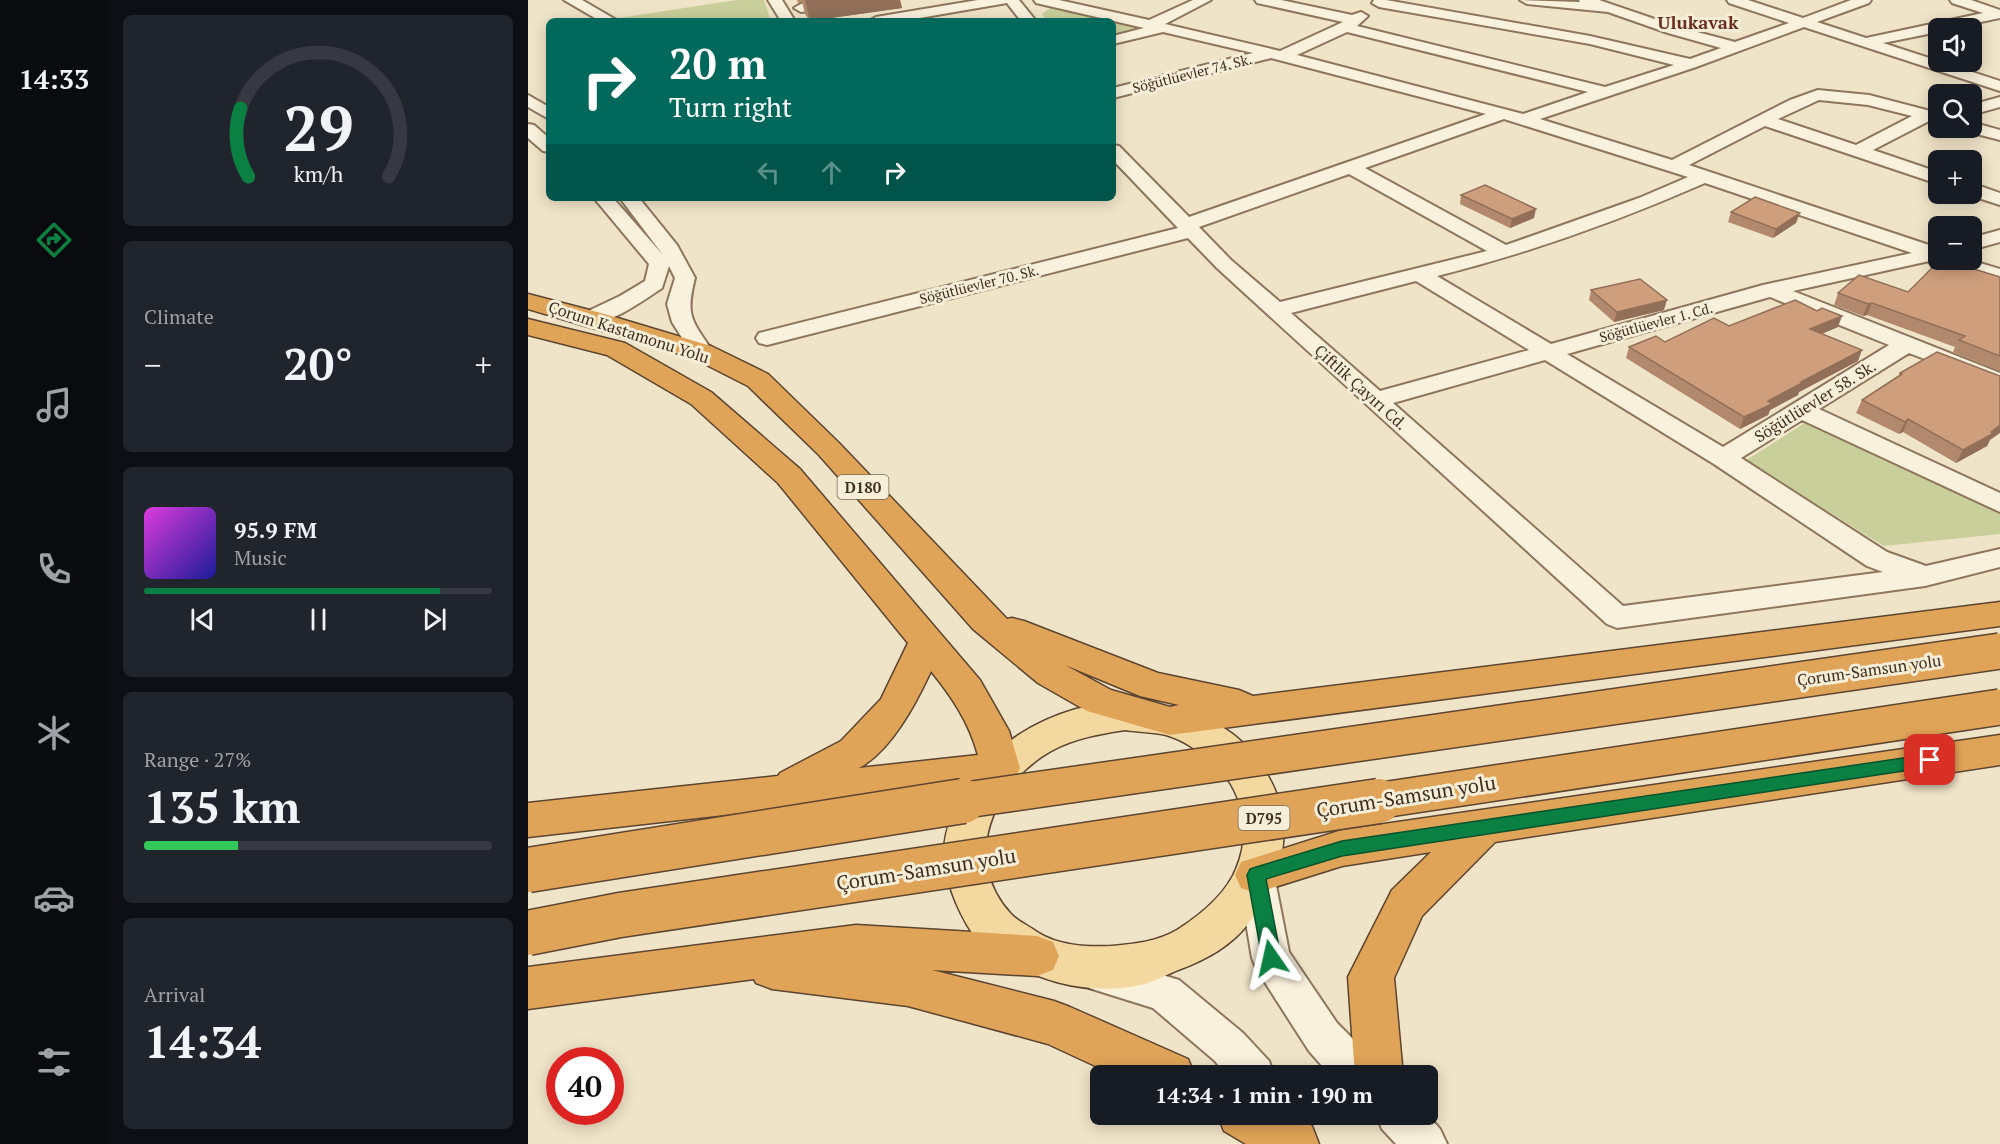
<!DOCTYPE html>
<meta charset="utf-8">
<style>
body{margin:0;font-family:"PT Serif",serif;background:#20242c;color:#f1f3f6;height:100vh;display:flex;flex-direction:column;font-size:22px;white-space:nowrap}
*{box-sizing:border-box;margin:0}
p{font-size:20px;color:#9ea1a6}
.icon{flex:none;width:33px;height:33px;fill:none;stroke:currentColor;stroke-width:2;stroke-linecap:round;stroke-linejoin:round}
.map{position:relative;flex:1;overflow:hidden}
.drawer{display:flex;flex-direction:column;gap:15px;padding:15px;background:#0d0f14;width:420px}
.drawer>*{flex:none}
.hud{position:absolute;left:18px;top:18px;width:570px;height:183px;border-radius:9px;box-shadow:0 3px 15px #0003;background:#00695c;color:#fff;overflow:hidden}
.controls{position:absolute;left:1400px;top:18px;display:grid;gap:12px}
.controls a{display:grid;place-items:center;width:54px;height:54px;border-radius:9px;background:#171b24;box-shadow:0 3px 15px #0003;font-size:30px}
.speed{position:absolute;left:18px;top:1047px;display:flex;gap:12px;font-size:30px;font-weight:700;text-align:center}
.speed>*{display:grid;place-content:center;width:78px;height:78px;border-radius:50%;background:#171b24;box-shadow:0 3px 15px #0003;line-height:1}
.speed .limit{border:9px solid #d22;background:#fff;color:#111}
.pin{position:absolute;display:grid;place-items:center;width:51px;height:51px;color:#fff;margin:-26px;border-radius:12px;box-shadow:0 3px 9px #0006}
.me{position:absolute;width:66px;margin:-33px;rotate:349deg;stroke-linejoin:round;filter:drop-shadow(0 0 4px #0008)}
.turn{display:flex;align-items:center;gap:21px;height:126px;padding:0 24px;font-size:27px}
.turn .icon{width:78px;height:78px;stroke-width:2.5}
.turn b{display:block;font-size:42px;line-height:51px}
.lanes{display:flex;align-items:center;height:57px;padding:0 24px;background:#0003;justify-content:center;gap:30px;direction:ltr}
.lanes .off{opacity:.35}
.big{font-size:45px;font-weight:800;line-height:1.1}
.drawer .card{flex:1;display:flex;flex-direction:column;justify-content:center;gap:9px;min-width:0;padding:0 21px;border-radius:9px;background:#20242c}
.drawer .dial{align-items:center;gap:0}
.dial svg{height:156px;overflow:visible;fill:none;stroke:#363941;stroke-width:7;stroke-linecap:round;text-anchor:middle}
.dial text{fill:#f1f3f6;stroke:none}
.song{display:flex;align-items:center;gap:18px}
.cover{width:72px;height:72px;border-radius:9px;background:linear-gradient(135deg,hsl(300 70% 55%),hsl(240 70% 35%))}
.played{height:6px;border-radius:3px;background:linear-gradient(90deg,#0b8043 85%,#363941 85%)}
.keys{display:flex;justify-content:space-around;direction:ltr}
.heat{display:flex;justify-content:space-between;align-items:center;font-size:33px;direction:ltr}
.charge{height:9px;border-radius:4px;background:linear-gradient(90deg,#34c759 27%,#363941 0)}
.trip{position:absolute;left:562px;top:1065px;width:348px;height:60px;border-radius:9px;background:#171b24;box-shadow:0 3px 15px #0003;font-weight:800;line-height:60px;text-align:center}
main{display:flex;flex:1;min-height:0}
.tabs{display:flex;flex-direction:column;width:108px;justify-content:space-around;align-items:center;background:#090b0e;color:#9ea1a6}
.tabs .icon{width:42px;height:42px}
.tabs .selected{color:#0b8043}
.tabs b{font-size:27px;color:#f1f3f6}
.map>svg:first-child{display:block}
</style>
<main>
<nav class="tabs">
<b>14:33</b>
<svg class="icon selected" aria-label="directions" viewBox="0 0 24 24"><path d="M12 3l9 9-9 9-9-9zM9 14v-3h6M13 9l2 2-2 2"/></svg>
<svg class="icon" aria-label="music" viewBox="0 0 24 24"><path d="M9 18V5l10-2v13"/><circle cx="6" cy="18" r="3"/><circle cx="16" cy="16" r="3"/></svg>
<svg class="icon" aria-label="phone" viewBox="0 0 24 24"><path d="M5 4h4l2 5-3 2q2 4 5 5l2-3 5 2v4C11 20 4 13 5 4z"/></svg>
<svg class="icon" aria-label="climate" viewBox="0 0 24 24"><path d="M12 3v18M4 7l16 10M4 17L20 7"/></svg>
<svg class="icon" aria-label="car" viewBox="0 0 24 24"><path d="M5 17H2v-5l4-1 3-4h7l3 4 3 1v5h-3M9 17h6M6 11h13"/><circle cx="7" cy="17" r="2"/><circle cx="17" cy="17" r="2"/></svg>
<svg class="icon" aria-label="filters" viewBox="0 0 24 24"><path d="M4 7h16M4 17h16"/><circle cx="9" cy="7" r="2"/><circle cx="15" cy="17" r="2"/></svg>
</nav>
<section class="drawer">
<div class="card dial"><svg viewBox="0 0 100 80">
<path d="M14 69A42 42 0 1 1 86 69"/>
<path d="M14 69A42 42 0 0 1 10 34" stroke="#0b8043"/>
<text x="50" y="56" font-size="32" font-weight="700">29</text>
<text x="50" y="72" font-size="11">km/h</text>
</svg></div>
<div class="card"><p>Climate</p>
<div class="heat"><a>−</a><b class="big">20°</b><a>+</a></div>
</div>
<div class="card">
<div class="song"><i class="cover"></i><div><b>95.9 FM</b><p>Music</p></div></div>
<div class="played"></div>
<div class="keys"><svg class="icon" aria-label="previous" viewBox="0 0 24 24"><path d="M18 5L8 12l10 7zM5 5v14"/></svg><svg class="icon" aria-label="pause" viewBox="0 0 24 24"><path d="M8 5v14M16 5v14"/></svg><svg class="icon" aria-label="next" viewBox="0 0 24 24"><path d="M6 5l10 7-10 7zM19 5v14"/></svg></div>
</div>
<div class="card"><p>Range · 27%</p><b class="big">135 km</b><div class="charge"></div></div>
<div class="card"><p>Arrival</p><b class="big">14:34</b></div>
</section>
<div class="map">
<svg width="1472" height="1144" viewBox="0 0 1472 1144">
<rect width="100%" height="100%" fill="#f0e4c8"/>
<path fill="#c9cf9b" d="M209,0H236L243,21H88L84,19Z
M522,8H533L616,29L585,39V21H519L514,14Z
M1280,421L1472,513V534L1356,546L1217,461Z"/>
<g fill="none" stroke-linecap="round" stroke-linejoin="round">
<g stroke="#8d765c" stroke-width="4">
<path id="minor" d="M36,0H54L90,21H72Z
M240,0H254L267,21H253Z
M300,0H337L330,4L273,12L266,8L273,4Z
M450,0H491L508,21H493L479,3L374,21H341L348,17Z
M506,0H531L621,20L665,0H683L637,24L752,51L815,22L729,3L727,0H753L824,15L833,12L840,16L829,26L1077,87L1146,65L1062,44L851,7L844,3L846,0H858L1062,36L1162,59L1193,48L1140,33L1080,12L999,4L992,0L1052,2L1051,0H1071L1150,27L1207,42L1261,23L1201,3L1199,0H1220L1275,18L1323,0H1343L1341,3L1289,22L1338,38L1455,13L1424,3L1422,0H1443L1472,10V18L1424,28H1410V32L1355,43L1472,81V91L1276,27L1168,67L1012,119L1144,160L1262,100L1290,90L1341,95L1410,113V123L1401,121L1345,150L1410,172V184L1237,126L1161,165L1410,248V260H1442L1472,269V282L1416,264L1413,260H1406L1265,291L1472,373V388L1381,353L1291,409L1472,493V512L1274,420L1213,458L1359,552L1398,566L1472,549V567L1397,586L1089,628L1079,624L689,268L660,238L239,345L231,343L228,338L231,333L650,228L585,160V145L591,146L661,217L958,114L743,58L585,98V88L725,53L635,32L585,44V36L616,28L508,3ZM819,32L1060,92L995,114L769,55ZM1291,100L1340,105L1384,116L1328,145L1250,119ZM976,119L1160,177L1111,198L978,245L837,168ZM821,174L959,251L752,302L703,260L671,227ZM1177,183L1384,253L1235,285L1023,344L909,276C1001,253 1090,221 1177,183ZM888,281L1001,350L852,391L763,313ZM1242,297L1361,345L1195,447L1039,354ZM1017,360L1186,464L1339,566L1355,572L1095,606L865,403Z
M0,95L21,107V119L0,107Z
M1472,97V107L1443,115V105Z
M1443,122L1472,130V140L1437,131L1435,128H1443Z
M0,124L6,125L21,138V152L15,151L0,138Z
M1443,183L1472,193V205L1438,194H1443Z
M66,198H85L135,255L92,198H111L149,245L167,278C157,317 164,320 185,352L182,357L174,359L166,357L144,322L139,304L147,278L141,266L134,288C116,300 78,328 56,323L53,318L56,313L92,296L117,281L121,264Z
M1472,230V242L1443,250V238Z
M728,859L741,864L746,875L761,952L809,1023L847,1061L852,1076H803L781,1051L729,970L724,958L710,875L715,864Z
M575,957L651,980L715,1033L741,1061L746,1076H699L687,1061L625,1008L561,988L556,975L561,962Z
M848,1114H899L912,1129L919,1144H868L854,1129Z"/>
</g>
<g stroke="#5b4430" stroke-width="3">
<path id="major" d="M597,702C631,705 661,710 692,726C711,736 726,753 737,771C770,823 756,878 719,925C702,947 675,961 650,970C638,975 625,982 613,985C557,997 499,979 455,945C440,933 422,894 420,876C418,867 415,856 416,847C425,776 483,728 548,709C564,705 581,704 597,702ZM597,730C610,732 625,732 638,735C656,740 670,751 684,762C715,788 724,832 708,869C698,894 671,916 649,930C629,942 605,944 583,946C558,947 531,946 509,932C501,926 489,921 483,914C432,859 465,784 523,751C547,738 571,734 597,730Z"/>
</g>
<g stroke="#5b4430" stroke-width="3">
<path id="highway" d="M0,294L73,313L183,346L240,374L311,443L479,619L484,618L496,621L630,673L711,690L725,696L1472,602V626L642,735L559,711L510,683L445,629L291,455L220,386L165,358L0,309ZM537,665L612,696L651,705L642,707L583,690Z
M0,319L97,343L183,392L272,469L452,680L481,731L492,768L487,779L473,784L0,837V803L250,776L252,773L313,741L353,699L380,643L250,483L163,404L79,355L0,335ZM403,671C424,697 441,722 450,755L331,768C364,750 388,703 403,671Z
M1472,735V765L967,842L894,916L866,978L875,1076H827L820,977L864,890L903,852L814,866L728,893L713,888L707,875L713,862L814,830Z
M328,925L509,936L525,942L531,956L525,970L509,976L404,970L526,1001L542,1007L660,1059L667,1076H589L520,1044L380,1006L244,989L228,983L226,979L0,1009V967Z
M689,1114H762L784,1126L791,1144H718L696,1131Z"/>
</g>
<use href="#minor" fill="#faf1dc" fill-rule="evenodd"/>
<use href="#major" fill="#f3d9a0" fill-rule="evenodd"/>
<use href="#highway" fill="#e0a458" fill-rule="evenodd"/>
<g stroke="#5b4430" stroke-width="38" stroke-linecap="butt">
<path id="highway-bridge-far1" d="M424,802L1472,651
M841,802L1472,707"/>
</g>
<g stroke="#5b4430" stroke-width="47" stroke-linecap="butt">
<path id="highway-bridge" d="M0,870L435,801
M0,933L92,915L851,801"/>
</g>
<use href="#highway-bridge-far1" stroke="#e0a458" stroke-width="35"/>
<use href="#highway-bridge" stroke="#e0a458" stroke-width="44"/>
</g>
<path fill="#b2896c" d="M269,0H372L374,8L282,21L277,14L274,2L270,3Z
M933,195L1006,218L982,228L932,204Z
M1203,212L1268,223L1245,238L1200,222Z
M1472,277V371L1425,352L1427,347L1339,315L1335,316L1306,305L1310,293L1380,292Z
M1063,290L1136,310L1086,322L1061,300Z
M1201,326L1310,327L1294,334L1330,361L1271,392L1270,395L1242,410L1240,415L1212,429L1098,358L1101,347L1137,342Z
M1372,373L1462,440L1459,446L1428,463L1375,432L1371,434L1328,413L1334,400L1370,377Z"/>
<path fill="#916f58" d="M277,0H372L374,8L282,21Z
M1008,209L1006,218L982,228L984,219Z
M1272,213L1268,223L1245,238L1248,229Z
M1139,300L1136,310L1086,322L1089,312Z
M1344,303L1339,315L1335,316L1340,304Z
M1314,316L1310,327L1278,340L1282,329Z
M1334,350L1330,361L1271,392L1270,395L1242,410L1240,415L1212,429L1216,417L1240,401L1273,382Z
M1380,419L1375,432L1371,434L1377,422Z
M1472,425V433L1462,440L1459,446L1428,463L1435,450Z"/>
<path fill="#cf9f7d" stroke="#916f58" stroke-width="1.5" d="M957,185L1008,209L984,219L933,195Z
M1227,197L1272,213L1248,229L1203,212Z
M1412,260H1417L1472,277V356L1431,340L1437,336L1344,303L1340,304L1310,293L1331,275L1380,292Z
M1112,279L1139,300L1089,312L1063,290Z
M1267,300L1289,311L1294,308L1314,316L1282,329L1334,350L1273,382L1274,383L1240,401L1244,404L1216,417L1101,347L1128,336L1137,342L1186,318L1201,326Z
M1409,352L1472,376V425L1463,432L1466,433L1435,450L1380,419L1377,422L1334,400L1374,374L1372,373Z"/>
<path fill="#0b8043" stroke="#07532c" stroke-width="1.5" d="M1402,754L1407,756L1410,760L1407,765L1402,767L814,856L738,879L753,958L750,964L743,967L737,964L734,958L719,875L722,869L728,867L814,841Z"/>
<g text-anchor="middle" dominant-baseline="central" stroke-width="6" stroke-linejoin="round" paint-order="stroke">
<g font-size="14" fill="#3d2e20" stroke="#f7eed8">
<text transform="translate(664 73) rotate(-14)">Söğütlüevler 74. Sk.</text>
<text transform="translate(451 284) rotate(-14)">Söğütlüevler 70. Sk.</text>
<text transform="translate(1128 322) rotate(-15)">Söğütlüevler 1. Cd.</text>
</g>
<g fill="#f7eed8" stroke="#756857" stroke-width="1.5">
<rect x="309.5" y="475" width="51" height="24" rx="4.5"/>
<rect x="710.5" y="806" width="51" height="24" rx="4.5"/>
</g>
<g font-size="15" font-weight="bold" fill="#3d2e20">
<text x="335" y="487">D180</text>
<text x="736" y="818">D795</text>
</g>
<g font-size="16" fill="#3d2e20" stroke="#f7eed8">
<text transform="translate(101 332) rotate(18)">Çorum Kastamonu Yolu</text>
<text transform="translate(833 387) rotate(42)">Çiftlik Çayırı Cd.</text>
<text transform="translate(1287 401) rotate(-32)">Söğütlüevler 58. Sk.</text>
<text transform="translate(1341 670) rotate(-8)">Çorum-Samsun yolu</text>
</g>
<g font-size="18" font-weight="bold" fill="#6b2e1e" stroke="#f7eed8">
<text x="1170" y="22">Ulukavak</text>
</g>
<g font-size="20" fill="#3d2e20" stroke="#f7eed8">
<text transform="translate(878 796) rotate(-9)">Çorum-Samsun yolu</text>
<text transform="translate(398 869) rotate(-9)">Çorum-Samsun yolu</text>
</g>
</g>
</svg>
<div class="controls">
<a><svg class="icon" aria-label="sound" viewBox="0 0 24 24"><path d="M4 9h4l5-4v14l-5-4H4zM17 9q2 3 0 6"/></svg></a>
<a><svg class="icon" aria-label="search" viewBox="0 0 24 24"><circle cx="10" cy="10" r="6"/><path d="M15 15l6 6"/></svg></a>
<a>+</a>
<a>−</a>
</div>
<div class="speed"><div class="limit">40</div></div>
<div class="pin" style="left:1402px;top:760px;background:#d93025"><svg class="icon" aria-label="arrive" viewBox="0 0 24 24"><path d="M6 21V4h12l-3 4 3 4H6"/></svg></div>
<svg class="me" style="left:743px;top:958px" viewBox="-20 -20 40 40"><path d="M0-17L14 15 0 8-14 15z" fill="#0b8043" stroke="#fff" stroke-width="4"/></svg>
<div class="trip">14:34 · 1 min · 190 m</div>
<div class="hud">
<div class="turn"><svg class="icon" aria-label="right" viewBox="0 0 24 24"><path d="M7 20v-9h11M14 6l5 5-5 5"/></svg><div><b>20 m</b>Turn right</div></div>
<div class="lanes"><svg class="icon off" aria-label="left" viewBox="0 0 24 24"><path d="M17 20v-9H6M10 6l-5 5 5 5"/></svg><svg class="icon off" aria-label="ahead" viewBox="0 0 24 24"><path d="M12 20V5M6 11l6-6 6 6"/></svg><svg class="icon" aria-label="right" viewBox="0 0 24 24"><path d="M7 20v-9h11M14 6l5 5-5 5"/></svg></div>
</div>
</div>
</main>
